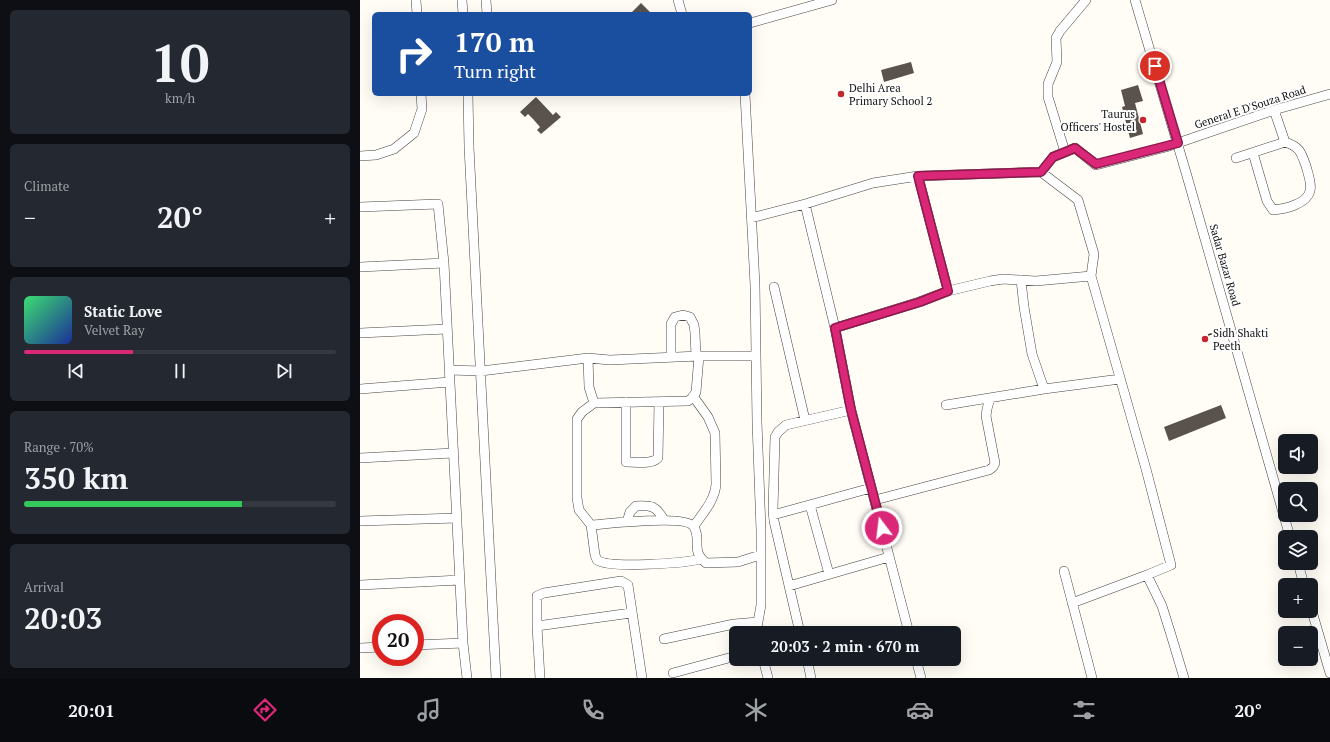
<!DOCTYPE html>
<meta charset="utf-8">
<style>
body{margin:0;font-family:"PT Serif",serif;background:#242831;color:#f1f3f6;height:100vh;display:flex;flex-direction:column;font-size:15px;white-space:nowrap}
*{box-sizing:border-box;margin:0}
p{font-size:13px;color:#9ea1a6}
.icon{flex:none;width:22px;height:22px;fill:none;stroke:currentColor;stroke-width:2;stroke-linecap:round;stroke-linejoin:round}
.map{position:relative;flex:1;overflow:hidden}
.sheet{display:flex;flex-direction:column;gap:10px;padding:10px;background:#0d0f14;width:360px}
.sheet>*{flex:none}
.hud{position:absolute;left:12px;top:12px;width:380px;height:84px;border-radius:6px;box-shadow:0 4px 16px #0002;background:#1a4fa0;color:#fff;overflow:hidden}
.buttons{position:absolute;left:918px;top:434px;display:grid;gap:8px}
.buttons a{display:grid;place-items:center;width:40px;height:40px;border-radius:6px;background:#171b24;box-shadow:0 4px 16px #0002;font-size:20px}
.speed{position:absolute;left:12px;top:614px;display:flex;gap:8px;font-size:20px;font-weight:700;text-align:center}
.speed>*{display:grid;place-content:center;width:52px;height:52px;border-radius:50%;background:#171b24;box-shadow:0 4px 16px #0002;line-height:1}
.speed .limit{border:6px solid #d22;background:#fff;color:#111}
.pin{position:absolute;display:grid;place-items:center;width:34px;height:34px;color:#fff;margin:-17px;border:2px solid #fff;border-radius:50%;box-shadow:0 1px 4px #0007}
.me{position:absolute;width:44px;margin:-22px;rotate:345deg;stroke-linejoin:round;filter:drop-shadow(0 0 3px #0008)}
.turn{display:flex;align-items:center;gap:14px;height:84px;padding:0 16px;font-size:18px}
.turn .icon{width:52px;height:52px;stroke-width:2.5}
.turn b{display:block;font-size:28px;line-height:34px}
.big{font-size:30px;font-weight:700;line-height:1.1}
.sheet .card{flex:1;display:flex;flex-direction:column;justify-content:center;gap:6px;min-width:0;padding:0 14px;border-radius:6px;background:#242831}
.sheet .dial{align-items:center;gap:0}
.dial b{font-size:52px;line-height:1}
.song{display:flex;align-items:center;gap:12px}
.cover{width:48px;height:48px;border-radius:6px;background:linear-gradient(135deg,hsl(140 70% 55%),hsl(230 70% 35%))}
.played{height:4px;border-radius:2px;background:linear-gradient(90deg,#db2777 35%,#363941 35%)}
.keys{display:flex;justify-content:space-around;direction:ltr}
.heat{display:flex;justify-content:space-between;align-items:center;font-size:22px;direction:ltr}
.charge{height:6px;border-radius:3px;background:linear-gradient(90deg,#34c759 70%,#363941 0)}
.trip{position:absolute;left:369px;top:626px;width:232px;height:40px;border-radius:6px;background:#171b24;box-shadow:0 4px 16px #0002;font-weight:700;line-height:40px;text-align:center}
.tabs{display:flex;height:64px;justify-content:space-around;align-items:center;background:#090b0e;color:#9ea1a6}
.tabs .icon{width:28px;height:28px}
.tabs .active{color:#db2777}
.tabs b{font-size:18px;color:#f1f3f6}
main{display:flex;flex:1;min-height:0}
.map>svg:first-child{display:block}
</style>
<main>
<section class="sheet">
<div class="card dial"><b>10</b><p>km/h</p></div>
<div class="card"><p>Climate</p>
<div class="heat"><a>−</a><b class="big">20°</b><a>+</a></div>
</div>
<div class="card">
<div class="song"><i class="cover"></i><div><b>Static Love</b><p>Velvet Ray</p></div></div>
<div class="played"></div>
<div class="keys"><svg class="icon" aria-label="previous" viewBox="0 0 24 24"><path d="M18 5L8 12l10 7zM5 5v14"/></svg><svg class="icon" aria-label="pause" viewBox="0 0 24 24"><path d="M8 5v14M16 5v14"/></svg><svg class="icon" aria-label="next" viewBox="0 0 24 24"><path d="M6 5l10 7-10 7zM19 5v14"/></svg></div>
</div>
<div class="card"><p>Range · 70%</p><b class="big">350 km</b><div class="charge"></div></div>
<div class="card"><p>Arrival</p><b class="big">20:03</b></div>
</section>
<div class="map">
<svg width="970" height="678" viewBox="0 0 970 678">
<rect width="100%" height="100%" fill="#fffdf5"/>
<path fill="#5a524d" d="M281,3L292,14H270Z
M551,62L554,73L524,82L521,70Z
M778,85L783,101L775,103L783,134L770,138L762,107L765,106L761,90Z
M176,97L193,115L196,112L201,117L181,134L177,130L180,127L173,119L168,114L165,117L160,112Z
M861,405L866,418L809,441L804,427Z"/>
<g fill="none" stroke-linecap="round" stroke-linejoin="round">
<g stroke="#444" stroke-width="10">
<path id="minor" d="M56,0L57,14
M102,0L103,14
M126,0L127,14
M318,0L322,14
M775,0L827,176L930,537
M390,23L472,0
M108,94L109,147L136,678
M385,94L395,285L397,422L401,530V605L398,622L397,633
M705,152L688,97V84L697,62L696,38L700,31L726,0
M893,153L907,201L913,210C925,209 947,204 950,191C952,183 948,174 946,166C941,152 940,147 925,142L914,110
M0,156L16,155L34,149L54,133L62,109L61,94
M876,158L925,142
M681,172L718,200L734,254L731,276
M558,176L681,172L693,157L715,148L736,165L806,147L914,110L970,94
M445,204L513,183L558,176L588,291
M0,207L78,204L84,263L103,643L55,645
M391,218L445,204L475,328L491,410L549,633
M0,267L84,263
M661,280L664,307L672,354L684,389
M414,287L445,420
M475,328L559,302L588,291L630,281L643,279L676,281L731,276L786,469L811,565L787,575L712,603
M0,333L87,329
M311,357V324L315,317L323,315L330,317L334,325L335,333L336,356
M228,358L229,387L234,403L328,401L332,398L336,392L339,356
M89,370L121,371L228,358L250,360L339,356H395
M0,389L90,382
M333,396L348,417L355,433L356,484C355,500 343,513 334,526
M266,402V462C276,462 291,465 298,458L299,402
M234,403L222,412L217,419V498L219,510L231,525L235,555L237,560C250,569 324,563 341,559
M586,405L684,389L760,379
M0,458L93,453
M515,500L629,470L633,467L635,463L626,416L627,409L630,398
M450,505L469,574
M413,515L511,488
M0,521L97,518
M267,522L270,512L276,506C292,505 296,506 304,520
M231,525C247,524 327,514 334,527C342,541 330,550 346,563L378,562L400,555
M938,563L944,585
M704,571L732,678
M787,575L802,606L812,638L824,678
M0,585L100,580
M429,586L529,557
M951,608L970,673
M177,626L271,613
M440,633L414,521L413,510L415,437L418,432L426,425L491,410
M304,639L374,624L398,622
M103,643L107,678
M0,648L21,647
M403,659L408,678
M447,659L451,678
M556,659L561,678
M313,673L376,656
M180,678L177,626V596L184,593L261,581L268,585L282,678"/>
</g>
<path stroke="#333" stroke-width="1.5" stroke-dasharray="4 2" stroke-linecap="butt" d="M848,335L863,330"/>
<use href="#minor" stroke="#fff" stroke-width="9"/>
</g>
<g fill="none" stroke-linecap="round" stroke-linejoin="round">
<g stroke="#8e194d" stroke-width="10">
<path id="route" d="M522,528L491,410L475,328L560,302L588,291L558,176L681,172L693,157L715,148L736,164L818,143L795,66"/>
</g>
<use href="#route" stroke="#db2777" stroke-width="7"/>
</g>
<g fill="#c4262e" stroke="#fff" stroke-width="1.5">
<circle cx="481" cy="94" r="4"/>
<circle cx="783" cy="120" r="4"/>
<circle cx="845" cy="339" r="4"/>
</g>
<g text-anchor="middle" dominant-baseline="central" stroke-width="4" stroke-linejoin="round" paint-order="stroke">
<g font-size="11" fill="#111" stroke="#fff" text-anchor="start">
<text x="489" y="88">Delhi Area<tspan x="489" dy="13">Primary School 2</tspan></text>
<text x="775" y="114" text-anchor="end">Taurus<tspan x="775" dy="13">Officers' Hostel</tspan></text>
<text x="853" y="333">Sidh Shakti<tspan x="853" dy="13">Peeth</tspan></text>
</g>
<g font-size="11" fill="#111" stroke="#fff">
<text transform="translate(890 107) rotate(-18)">General E D'Souza Road</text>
<text transform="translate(865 265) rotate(74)">Sadar Bazar Road</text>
</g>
</g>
</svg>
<div class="buttons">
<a><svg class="icon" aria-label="sound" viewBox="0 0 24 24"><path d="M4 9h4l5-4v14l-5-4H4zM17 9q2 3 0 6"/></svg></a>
<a><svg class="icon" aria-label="search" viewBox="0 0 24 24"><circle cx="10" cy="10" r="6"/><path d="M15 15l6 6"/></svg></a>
<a><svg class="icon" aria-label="layers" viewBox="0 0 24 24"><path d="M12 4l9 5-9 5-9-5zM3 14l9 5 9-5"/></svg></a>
<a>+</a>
<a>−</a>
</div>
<div class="speed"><div class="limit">20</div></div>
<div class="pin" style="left:795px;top:66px;background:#d93025"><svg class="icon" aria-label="arrive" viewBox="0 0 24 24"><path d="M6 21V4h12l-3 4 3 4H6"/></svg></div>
<svg class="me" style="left:522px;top:528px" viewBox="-20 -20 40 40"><circle r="17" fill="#db2777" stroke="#fff" stroke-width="3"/><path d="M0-11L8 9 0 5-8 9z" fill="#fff"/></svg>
<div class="trip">20:03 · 2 min · 670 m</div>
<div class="hud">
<div class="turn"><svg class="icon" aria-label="right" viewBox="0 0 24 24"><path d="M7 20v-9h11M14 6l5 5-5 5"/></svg><div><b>170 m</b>Turn right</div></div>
</div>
</div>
</main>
<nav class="tabs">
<b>20:01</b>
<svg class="icon active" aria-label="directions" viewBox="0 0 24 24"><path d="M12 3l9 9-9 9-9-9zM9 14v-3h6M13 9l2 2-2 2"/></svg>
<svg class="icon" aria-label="music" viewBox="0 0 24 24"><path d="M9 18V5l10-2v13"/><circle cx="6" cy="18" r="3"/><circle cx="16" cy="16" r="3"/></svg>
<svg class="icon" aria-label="phone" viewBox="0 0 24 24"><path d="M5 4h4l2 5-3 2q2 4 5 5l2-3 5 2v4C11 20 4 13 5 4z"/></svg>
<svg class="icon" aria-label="climate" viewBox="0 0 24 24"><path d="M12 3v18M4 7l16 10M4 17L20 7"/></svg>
<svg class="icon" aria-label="car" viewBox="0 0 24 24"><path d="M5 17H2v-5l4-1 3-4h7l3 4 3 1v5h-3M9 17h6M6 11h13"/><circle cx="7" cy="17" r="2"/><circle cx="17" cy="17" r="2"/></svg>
<svg class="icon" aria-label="filters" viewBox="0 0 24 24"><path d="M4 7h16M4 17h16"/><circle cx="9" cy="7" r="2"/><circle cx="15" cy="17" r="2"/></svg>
<b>20°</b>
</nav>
